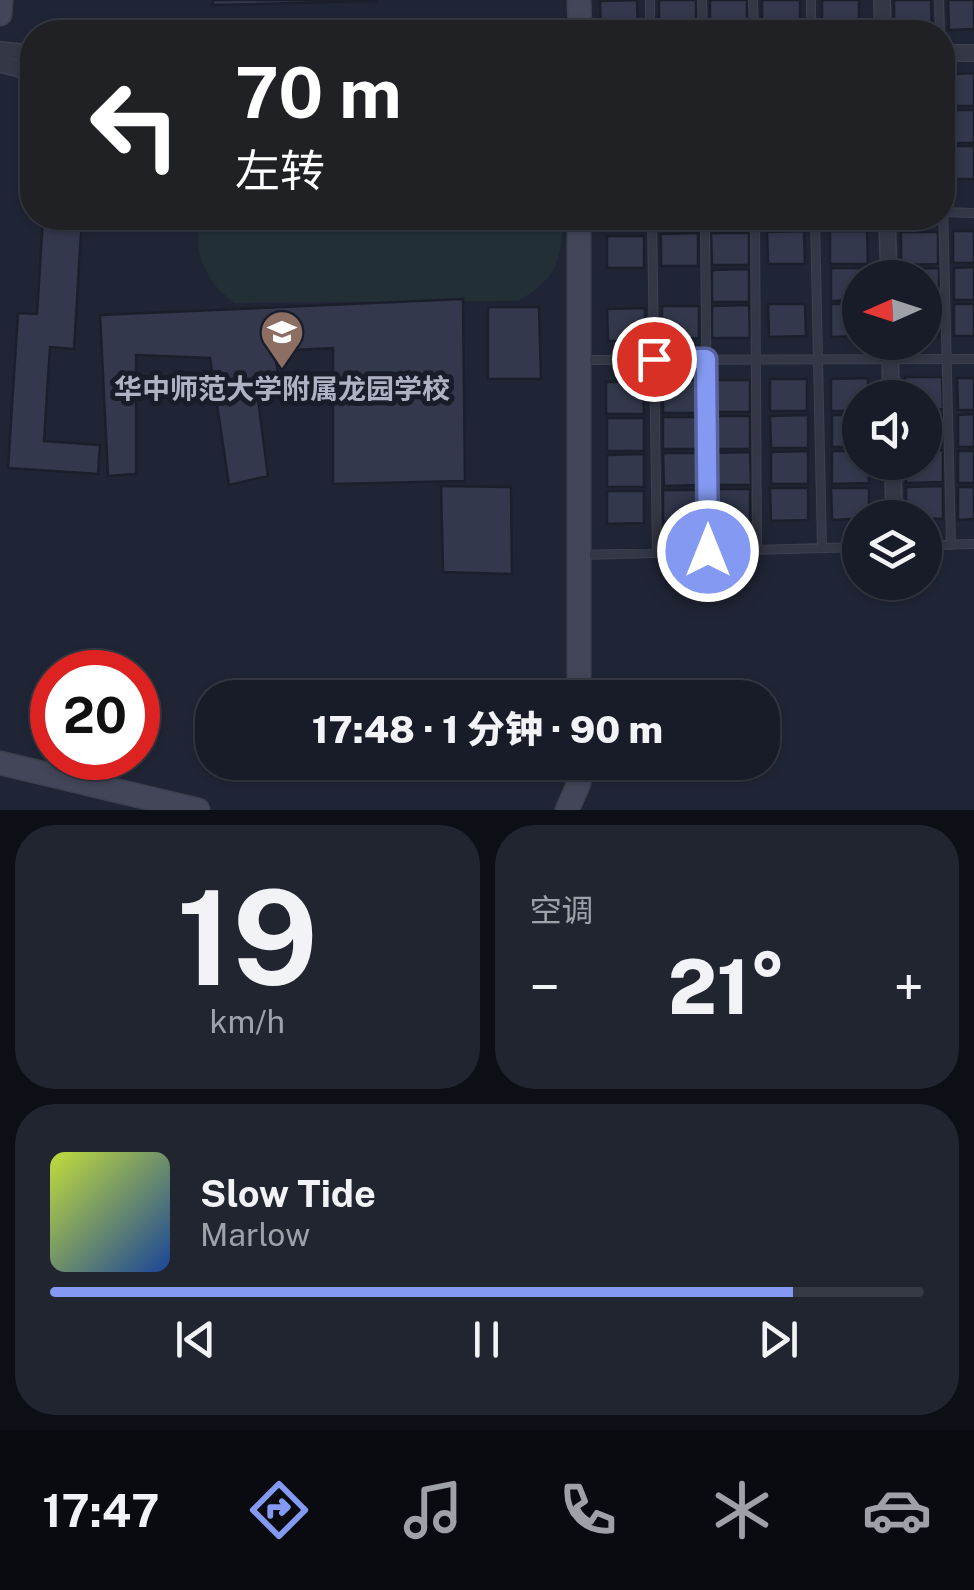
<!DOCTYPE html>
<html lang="zh">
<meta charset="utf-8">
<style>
body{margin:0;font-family:"Public Sans","Noto Sans SC",sans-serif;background:#212530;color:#f1f3f6;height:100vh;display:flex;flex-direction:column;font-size:38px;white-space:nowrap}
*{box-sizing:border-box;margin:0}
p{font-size:32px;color:#9fa1a8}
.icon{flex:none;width:55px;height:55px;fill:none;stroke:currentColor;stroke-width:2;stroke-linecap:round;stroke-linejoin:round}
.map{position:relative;height:810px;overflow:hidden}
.details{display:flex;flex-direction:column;gap:15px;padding:15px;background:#0d0f16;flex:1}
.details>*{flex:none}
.top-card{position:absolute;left:20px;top:20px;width:935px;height:210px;border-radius:40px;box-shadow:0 2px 8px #0004,0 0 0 2px #363a45;background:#202124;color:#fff;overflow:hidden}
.needle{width:65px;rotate:267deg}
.controls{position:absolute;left:842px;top:260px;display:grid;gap:20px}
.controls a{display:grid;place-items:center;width:100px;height:100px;border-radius:50%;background:#181c28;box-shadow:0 2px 8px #0004,0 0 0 2px #363a45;font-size:50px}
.speed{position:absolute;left:30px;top:650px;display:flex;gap:20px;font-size:50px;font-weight:700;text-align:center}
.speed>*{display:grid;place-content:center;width:130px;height:130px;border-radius:50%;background:#181c28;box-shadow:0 2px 8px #0004,0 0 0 2px #363a45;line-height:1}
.speed .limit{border:15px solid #d22;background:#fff;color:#111}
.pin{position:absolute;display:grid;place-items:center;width:85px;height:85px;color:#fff;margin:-42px;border:5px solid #fff;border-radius:50%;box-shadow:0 2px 10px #0007}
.me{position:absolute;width:110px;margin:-55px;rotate:0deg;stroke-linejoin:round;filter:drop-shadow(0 0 8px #0008)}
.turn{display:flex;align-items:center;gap:35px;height:210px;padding:0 50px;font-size:45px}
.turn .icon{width:130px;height:130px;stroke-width:2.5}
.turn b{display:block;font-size:70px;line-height:85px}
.big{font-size:75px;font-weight:800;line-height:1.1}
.details .widget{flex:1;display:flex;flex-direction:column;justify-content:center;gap:15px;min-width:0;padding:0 35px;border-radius:40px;background:#212530}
.details .dial{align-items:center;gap:0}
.dial b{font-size:130px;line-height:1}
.song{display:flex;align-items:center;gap:30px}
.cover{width:120px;height:120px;border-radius:15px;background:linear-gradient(135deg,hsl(70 70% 55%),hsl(220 70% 35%))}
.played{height:10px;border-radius:5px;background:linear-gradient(90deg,#8499f1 85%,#363a45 85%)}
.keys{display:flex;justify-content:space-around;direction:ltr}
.heat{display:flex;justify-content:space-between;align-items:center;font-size:55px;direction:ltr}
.details .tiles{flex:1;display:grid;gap:15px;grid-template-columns:1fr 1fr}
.widget:last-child{grid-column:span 2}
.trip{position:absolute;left:195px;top:680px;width:585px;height:100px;border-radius:40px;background:#181c28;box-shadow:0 2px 8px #0004,0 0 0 2px #363a45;font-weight:800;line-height:100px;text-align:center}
.menu{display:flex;height:160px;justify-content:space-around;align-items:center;background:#0a0b10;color:#9fa1a8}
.menu .icon{width:70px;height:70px}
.menu .selected{color:#8499f1}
.menu b{font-size:45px;color:#f1f3f6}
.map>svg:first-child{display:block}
</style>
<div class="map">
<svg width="974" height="810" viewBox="0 0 974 810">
<rect width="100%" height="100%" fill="#202535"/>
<path fill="#223036" d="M199,218H563C560,263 559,276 518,301L235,303C205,282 194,254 199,218Z"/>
<path fill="#33384c" stroke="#1b1f2c" stroke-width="2.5" d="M213,0H376V1L213,5Z
M637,0L638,32H601L600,1Z
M659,0H696V31H659Z
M710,0H747V31H710Z
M762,0H800V31H762Z
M822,0H859V30L822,31Z
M894,0H931L932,31H894Z
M948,0H974V29L949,30Z
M974,73V106H953L952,74Z
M953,110H974V143H953Z
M953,146H974V179H953Z
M43,218H82L74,349L50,347L44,441L100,445L98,474L8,468L18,313L37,314Z
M804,231L805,264H768L767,232Z
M830,231H867L868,264H830Z
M953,231H974V263H953Z
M901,232H938V264L901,265Z
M698,233V266H661V234Z
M711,233H749V265H712Z
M607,236H644V268H607Z
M974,267V300H954V268Z
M831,268H868V278H860V300L831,301Z
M939,268V301H925V278H901V269Z
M749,269V302H712V270Z
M463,299L465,481L333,484V348L274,351L278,372L255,376L268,476L229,485L210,358L136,355V474L108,476L100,315Z
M768,304H805L806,336L769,337Z
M831,304H860V336L831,337Z
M939,304V337H925V305Z
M954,304H974V336H954Z
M749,305L750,338H712V306Z
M662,306H699V338L662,339Z
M488,307H539L541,379H488Z
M645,308V341H608L607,309Z
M905,377H942L943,409L925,410V398H905Z
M868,378V398H860V411H831V379Z
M957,378H974V410H958Z
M770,379H807V411H770Z
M700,380V413H663V381Z
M712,380H750V412H712Z
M606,382H643L644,414H606Z
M925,414H943V446H925Z
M974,414V447H958V415Z
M808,415V448H771L770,416Z
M832,415H860V447H832Z
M713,416H750V449H713Z
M663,417H700V449H663Z
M607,418H644V451H607Z
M925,450H943V482L906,483V462H925Z
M808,451V484H771V452Z
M832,451H860V462H869V483L832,484Z
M958,451H974V483H958Z
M750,452L751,485H713V453Z
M663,453H700L701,485L664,486Z
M644,454V487H607V455Z
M441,486L511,487L512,574L443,572Z
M943,486V519L906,518V487Z
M958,487H974V519L958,520Z
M770,488H808V520L771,521Z
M831,488H869V518L832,520Z
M713,489H750V521L713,522Z
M663,490H700V522H663Z
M607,491H644V523L607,524Z"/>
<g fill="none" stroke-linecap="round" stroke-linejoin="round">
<g stroke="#3d414f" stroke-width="10">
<path id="lane" d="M650,0V32
M702,0L703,32
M753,0L754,32
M811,0V32
M939,0L940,32
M942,162L951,545
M942,212L974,213
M652,218L657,553
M705,218L708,551
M755,218L757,550
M815,218L822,548
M584,360L974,359
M925,545L974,544
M584,555L860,547"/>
</g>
<g stroke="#3d414f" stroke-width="18">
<path id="street" d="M882,0L883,32
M0,50L32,53
M942,53H974
M0,64L32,72
M887,218L889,278
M890,342L891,398
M893,462L894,518"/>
</g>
<g stroke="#3d414f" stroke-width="25">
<path id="secondary" d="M579,0L580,32
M0,14L1,0
M579,698V218
M0,763L198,810
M567,810L579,783V762"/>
</g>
<use href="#lane" stroke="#343846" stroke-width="8"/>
<use href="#street" stroke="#343846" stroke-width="15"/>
<use href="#secondary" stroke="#424658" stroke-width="22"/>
</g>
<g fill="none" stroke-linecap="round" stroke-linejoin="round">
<g stroke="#56639d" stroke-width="25">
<path id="route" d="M654,359H706L708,551"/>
</g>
<use href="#route" stroke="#8499f1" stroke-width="18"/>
</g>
<defs>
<g id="school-pin" transform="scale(2.25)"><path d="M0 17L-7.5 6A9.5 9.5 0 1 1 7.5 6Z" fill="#8d6e63" stroke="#191d2a"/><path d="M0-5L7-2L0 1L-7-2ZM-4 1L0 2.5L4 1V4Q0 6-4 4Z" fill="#fff"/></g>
</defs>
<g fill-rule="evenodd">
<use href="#school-pin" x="282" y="332"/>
</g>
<g text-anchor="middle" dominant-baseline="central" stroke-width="10" stroke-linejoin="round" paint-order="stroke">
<g font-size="28" font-weight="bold" fill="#aeb2c3" stroke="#191d2a">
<text x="282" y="388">华中师范大学附属龙园学校</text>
</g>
</g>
</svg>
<div class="controls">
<a><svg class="needle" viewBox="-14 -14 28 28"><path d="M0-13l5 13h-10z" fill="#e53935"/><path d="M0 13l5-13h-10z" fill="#9fa1a8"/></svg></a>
<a><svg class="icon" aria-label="sound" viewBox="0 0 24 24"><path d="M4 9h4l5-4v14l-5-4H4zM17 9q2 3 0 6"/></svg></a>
<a><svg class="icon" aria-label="layers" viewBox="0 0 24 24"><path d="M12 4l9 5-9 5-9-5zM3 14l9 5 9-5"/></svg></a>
</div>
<div class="speed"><div class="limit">20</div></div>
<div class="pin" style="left:654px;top:359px;background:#d93025"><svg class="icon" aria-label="arrive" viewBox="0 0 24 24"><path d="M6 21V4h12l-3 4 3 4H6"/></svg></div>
<svg class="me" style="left:708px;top:551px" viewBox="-20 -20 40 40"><circle r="17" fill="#8499f1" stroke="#fff" stroke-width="3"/><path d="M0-11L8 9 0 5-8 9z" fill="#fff"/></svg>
<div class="trip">17:48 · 1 分钟 · 90 m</div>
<div class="top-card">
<div class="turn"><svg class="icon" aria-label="left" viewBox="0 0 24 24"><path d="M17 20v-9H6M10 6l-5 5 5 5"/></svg><div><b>70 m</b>左转</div></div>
</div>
</div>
<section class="details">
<div class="tiles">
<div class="widget dial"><b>19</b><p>km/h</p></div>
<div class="widget"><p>空调</p>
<div class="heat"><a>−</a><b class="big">21°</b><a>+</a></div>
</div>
<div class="widget">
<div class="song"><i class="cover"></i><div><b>Slow Tide</b><p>Marlow</p></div></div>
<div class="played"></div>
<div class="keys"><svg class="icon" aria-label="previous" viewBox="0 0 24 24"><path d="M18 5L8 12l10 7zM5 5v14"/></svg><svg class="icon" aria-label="pause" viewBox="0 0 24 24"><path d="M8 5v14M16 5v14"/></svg><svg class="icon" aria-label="next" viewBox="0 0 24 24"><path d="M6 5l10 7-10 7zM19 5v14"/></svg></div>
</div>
</div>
</section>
<nav class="menu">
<b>17:47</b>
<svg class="icon selected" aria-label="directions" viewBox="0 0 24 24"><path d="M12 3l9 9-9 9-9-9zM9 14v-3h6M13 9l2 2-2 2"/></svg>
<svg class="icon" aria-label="music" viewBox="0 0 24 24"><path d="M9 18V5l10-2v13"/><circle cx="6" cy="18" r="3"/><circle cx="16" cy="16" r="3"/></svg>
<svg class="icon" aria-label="phone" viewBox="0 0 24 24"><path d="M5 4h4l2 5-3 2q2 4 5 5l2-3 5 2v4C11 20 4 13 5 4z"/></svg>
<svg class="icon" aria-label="climate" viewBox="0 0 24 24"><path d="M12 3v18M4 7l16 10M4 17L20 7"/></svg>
<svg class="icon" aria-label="car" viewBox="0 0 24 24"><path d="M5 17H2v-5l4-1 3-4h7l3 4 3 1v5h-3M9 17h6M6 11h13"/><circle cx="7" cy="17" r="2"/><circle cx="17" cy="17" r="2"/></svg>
</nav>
